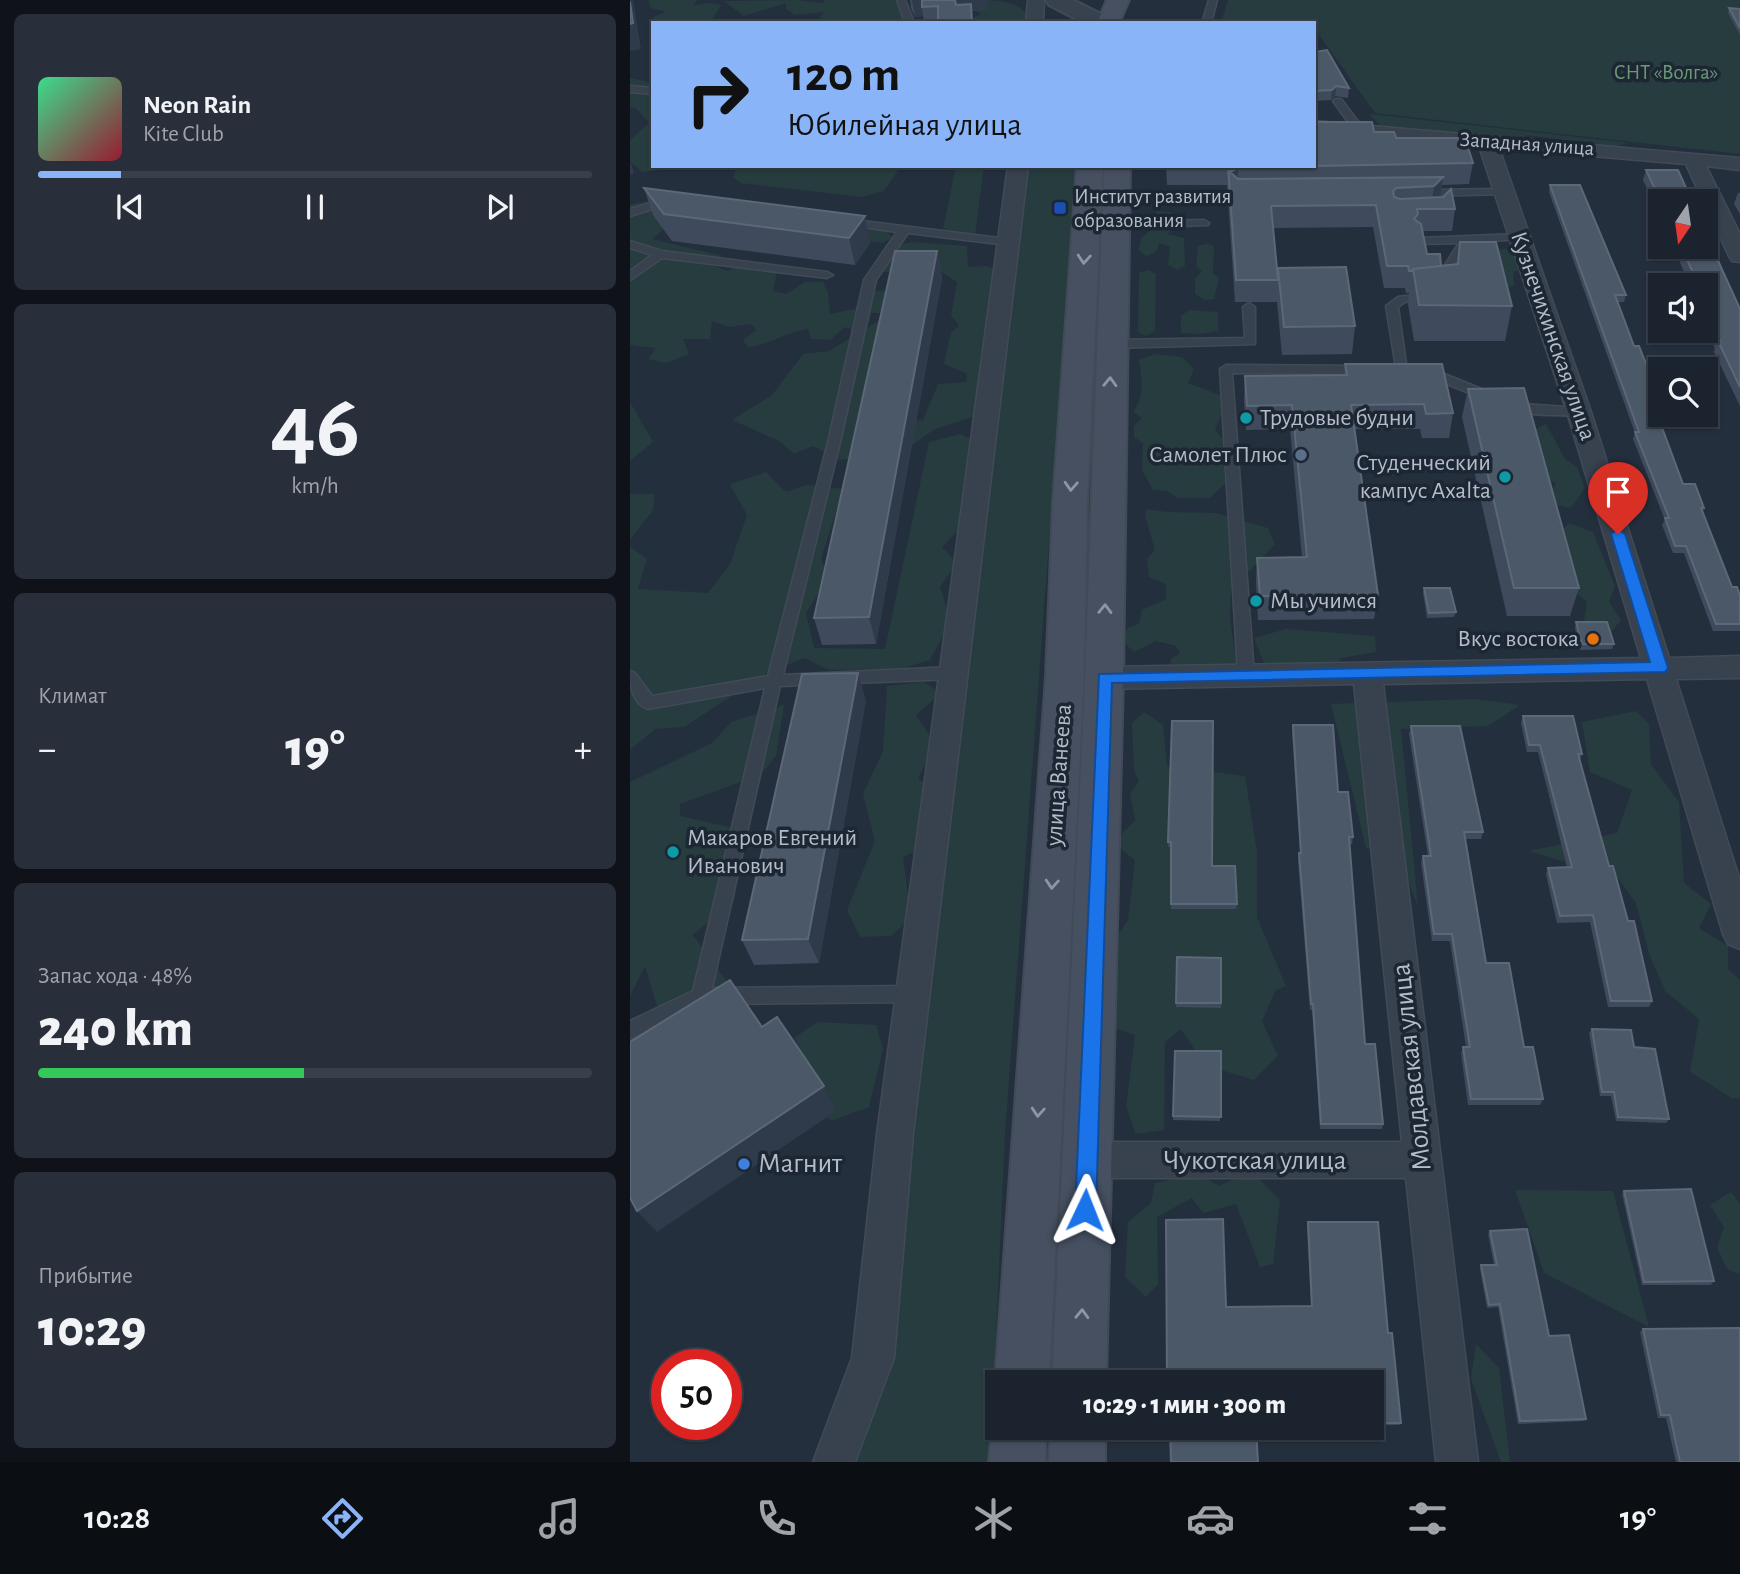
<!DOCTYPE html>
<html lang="ru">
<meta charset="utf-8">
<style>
body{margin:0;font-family:"Alegreya Sans",sans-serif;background:#282f3a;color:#f1f3f6;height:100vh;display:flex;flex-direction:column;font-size:26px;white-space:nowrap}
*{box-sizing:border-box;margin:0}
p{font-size:23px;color:#a0a4aa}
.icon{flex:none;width:38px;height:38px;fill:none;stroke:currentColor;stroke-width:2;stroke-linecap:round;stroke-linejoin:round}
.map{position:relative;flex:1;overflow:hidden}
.details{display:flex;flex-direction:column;gap:14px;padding:14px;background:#0f1319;width:630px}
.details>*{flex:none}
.hud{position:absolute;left:21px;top:21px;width:665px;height:147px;border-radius:0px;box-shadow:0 2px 5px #0004,0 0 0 2px #39404a;background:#8ab4f8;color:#111;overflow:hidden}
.needle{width:46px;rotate:193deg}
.buttons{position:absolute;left:1018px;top:189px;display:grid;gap:14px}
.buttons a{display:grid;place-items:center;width:70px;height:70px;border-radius:0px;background:#1b232e;box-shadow:0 2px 5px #0004,0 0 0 2px #39404a;font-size:35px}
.speed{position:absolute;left:21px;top:1349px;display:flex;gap:14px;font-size:35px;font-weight:700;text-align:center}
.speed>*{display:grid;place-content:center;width:91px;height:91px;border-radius:50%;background:#1b232e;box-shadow:0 2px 5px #0004,0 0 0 2px #39404a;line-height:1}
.speed .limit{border:10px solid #d22;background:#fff;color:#111}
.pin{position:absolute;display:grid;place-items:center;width:60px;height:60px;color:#fff;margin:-72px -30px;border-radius:50% 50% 50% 0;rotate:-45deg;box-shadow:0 0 7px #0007}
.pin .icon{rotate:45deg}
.me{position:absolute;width:77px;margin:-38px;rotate:2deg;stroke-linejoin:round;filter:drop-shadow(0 0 5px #0008)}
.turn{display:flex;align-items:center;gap:24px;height:147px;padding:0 21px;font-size:32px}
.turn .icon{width:91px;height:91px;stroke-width:2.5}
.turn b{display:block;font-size:49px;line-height:60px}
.big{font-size:52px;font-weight:800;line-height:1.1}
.details .card{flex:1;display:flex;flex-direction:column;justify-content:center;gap:10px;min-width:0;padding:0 24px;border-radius:10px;background:#282f3a}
.details .dial{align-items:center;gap:0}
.dial b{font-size:91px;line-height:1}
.song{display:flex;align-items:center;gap:21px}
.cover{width:84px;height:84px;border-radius:10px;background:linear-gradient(135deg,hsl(150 70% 55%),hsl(350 70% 35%))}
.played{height:7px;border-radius:4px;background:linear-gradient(90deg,#8ab4f8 15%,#39404a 15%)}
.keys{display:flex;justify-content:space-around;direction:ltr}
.heat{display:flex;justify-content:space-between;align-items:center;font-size:38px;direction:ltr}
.charge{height:10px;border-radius:5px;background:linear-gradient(90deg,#34c759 48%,#39404a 0)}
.trip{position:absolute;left:355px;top:1370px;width:399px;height:70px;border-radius:0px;background:#1b232e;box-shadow:0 2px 5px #0004,0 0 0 2px #39404a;font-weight:800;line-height:70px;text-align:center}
.menu{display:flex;height:112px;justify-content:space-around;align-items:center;background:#0b0e12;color:#a0a4aa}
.menu .icon{width:49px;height:49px}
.menu .active{color:#8ab4f8}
.menu b{font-size:32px;color:#f1f3f6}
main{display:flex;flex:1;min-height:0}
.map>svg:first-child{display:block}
</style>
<main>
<section class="details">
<div class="card">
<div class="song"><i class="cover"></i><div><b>Neon Rain</b><p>Kite Club</p></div></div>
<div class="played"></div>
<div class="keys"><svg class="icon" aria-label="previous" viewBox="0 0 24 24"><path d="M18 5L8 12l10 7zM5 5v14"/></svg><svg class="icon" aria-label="pause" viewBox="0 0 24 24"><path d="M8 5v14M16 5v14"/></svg><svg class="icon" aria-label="next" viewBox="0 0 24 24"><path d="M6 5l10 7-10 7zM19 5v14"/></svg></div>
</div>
<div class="card dial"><b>46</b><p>km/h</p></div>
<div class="card"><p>Климат</p>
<div class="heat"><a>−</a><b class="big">19°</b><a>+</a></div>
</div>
<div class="card"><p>Запас хода · 48%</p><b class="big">240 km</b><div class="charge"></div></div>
<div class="card"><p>Прибытие</p><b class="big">10:29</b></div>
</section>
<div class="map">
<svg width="1110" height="1462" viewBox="0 0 1110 1462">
<rect width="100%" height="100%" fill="#242f3e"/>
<path fill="#263c3f" d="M18,0H67L64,5L81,3L91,5L80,23H23V17L36,12L21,8Z
M166,0L193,3L195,0H277L287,23H145L152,20L186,23L194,12L165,15L156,9V3L114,16L94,1Z
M340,0C370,0 391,0 404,23H337L335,21L351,14L339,6Z
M598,0H1110V154L745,113L689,35H684V23L592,21Z
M0,78L23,83V166H36L30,170L12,172L0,161V140L19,123L7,109L0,107Z
M739,114L983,141L998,143L984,147L898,135L884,140L752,127Z
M108,166H271L254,191L231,197L111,183L103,177Z
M326,166H354L345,235L313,229Z
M397,166H447L375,1133L361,1453L358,1462H224L275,1207L287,1088Z
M22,201L254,228L263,238L252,243L51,215L22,239L93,256L76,263L98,271L112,262L148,267L143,291L156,294L175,282H193L198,293L200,314L225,309L231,294L254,290L273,303L253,313H241L240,322L224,330L215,327L200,340L181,339L178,329C155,332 141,345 118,347L113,340L126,330L121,324L100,327L82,321L80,339H53L59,354L36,363L18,359L26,348L0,345V204Z
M527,211L540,212L547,217L538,234L554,238L555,266L547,270L538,265L540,247L529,243L526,252L516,256L509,250L511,238L522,229Z
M282,242L337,246L338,267L357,266L377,273L349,415L305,429L269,454L209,460L183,446L164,454L149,441L102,420L142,395L173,354L199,351L259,314L263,423L293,420L308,384L336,382L337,374L314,364L321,332L329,326L321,315L327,282L308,270L253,272L245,261L253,250Z
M577,244L584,246L583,273L589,278L584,299L575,300L565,294V279L572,271L566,267L568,246Z
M885,247L895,268L883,272L884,286L877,287L866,263L868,250Z
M518,270L526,274L525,331L516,336L508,332L509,273Z
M559,310L588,312V331L569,334L551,333V316Z
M525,354L552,357L564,369L558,383L590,395L601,405L591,415L585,430L596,443V483L580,498H547L538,491L523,490L512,470L513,443L504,437V426L512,418L503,412C515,396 512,379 509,360Z
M0,402L23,442L0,461Z
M916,424L935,459L947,467L955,488L941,508L921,504L919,494L926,484L916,477L902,431Z
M330,434L347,442L337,521L312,547L327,563L310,587L321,621L300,660L270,669L199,670L174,658L137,673L54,727L25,729L0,750V547L17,559L8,589L78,593L100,564L117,515L100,484L136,472L156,492L176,485L213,489L191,559L199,577L176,613L184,648L255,649L299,442Z
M0,494H25L23,510L0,540Z
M516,509L537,512L586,513L638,528L645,544L601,591L600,618L607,668H540L541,659L550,653L546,646L526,641L504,652L489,638L499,627L509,624L512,610L536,599V584L519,577L517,559L525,550L515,516Z
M939,523L963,532L985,586L979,602L991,620L981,632L954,621L957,601L948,595L931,532Z
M656,629L745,636L746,652L711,658L705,670L637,671L624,638Z
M294,682L311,693L286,715L305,744L288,779L315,797L307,841L273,857L281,918L261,936L230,937L217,910L245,841L233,794L253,751L257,686Z
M844,699L890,705L858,726L771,729L788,906L768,856L736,848L701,704Z
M154,705L146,756L130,775L50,804V816L117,831L104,901L63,935L98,983L60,1030L27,1006L15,966L0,996V782L82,743L101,722Z
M1006,711L1019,724L1021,764L1049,802L1054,883L1081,904L1069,928L1098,946V969L1110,980V1099L1102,1098L1060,1072L1069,1019L1035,991L1019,954L1006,903L988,878L899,851L987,833L1002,790L960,772L952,722Z
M514,712L533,725L537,766L615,776L627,852V917L656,986L646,990L632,1021L648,1056L624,1080L575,1065L551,1029L535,1042L534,1130L506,1134L496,1107L505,1035L476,1025L481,946L498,920L505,860L483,843L505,820L500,794L509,781L504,771L502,723Z
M188,1022L246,1025L253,1049L239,1107L201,1121L185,1103L165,1037Z
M621,1171L650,1200L643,1264L630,1267L606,1204L573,1213L562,1198L527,1217L528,1284L516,1297L495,1277L498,1222L521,1203L525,1183L569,1174L589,1186Z
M885,1190L983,1191L1019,1327L914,1273Z
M1101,1192L1110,1203V1274L1097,1269L1087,1247L1094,1227L1080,1205Z
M846,1344L869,1368L880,1462H871L841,1379Z"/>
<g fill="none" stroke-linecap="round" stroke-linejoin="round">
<g stroke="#414a57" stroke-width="3">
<path id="service" d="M267,0H275L284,23H275Z
M579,0H587L581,23H572Z
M0,86L23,88V94L0,92Z
M705,99H711L735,131L734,133H726L703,101Z
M873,189L878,192L877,194L791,196L786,193L791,190Z
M41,197L46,200L45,202L0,216V209Z
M216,219L377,239L383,242L377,245L278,233L246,280L211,438L153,675L322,667L330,673L322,679L150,686L82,988L283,986L289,988L292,994L289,1000L283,1002L72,1004L0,1039V1021L63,991L135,688L18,709C2,703 0,686 0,671L5,673L22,696L138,676L199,438L234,280L267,232L212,224V220Z
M574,220L579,223L578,225L485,228L480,225L485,222Z
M888,234L892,235V239L841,242L821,274V281L815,284L809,281V274L829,243L789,244L783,241L789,238Z
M0,241L32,251L197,272L203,275L197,278L32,258L0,280V271L22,255L0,248Z
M800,293L806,296L804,298L775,302L768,307L777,371L771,375L767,374L756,306L768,297Z
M619,303L625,307V344L482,348L476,344L482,340L615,338L613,307Z
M596,365L736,366L742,370L736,374L602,373L624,675L616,681L608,675L590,369Z
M797,367L864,394L866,397L860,401L856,400L793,374V368Z
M881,400L894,404L949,408L955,412L949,416C927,414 892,418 875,404Z"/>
</g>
<g stroke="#414a57" stroke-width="3">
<path id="minor" d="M398,0H414L413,23H396Z
M684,121L1110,158V170L1076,166L1110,234V262L1102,261L1099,256L1076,207V201H1073L1056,164L869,148L961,412L1039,658L1110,656V678L1046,679L1110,881V949L1098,944L1093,934L1017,679L753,684L848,1462H806L776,1178H457L444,1173L438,1160L444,1147L457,1142H772L724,684L474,689L464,686L460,678L464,670L474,667L1011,658L937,412L849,146L684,133Z
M378,166H398L283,1134L264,1358L225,1462H183L222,1358L247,1134Z"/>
</g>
<g stroke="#414a57" stroke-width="4">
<path id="tertiary" d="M416,0H443L479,18L482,23H454L419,5Z"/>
</g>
<g stroke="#414a57" stroke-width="4">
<path id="secondary" d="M477,0H499L489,23H467Z
M447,166H473L457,504L454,677L419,1382H368V1388L365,1382L416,677L423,504Z
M474,166H500L493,678L476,1382H422L455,678Z
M368,1414V1428H416L415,1462H359L362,1428Z
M421,1428H475V1462H419Z"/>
</g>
<use href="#service" fill="#38414e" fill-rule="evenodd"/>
<use href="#minor" fill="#38414e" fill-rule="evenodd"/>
<use href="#tertiary" fill="#38414e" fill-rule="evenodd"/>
<use href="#secondary" fill="#465061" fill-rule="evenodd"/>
</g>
<path fill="#3f4b5c" d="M280,0H358V9L342,11L343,23H294L293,16L285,17L281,8Z
M1099,8L1110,9V35L1098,13Z
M684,52L719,88L718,98L705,96L701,100L684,101Z
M744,132L843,163L839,184L812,185L810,197L825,209L822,231H792L797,254L811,266L826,264L830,242L882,306L875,341H784L778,304L779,293H776L775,288H754L743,227L643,228L648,273L725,326L722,354L652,355L647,302H605L597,185H537L536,166H684Z
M1016,170L1031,201V219L1013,180Z
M920,185L996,295L994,302H988L1004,346L1031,402V415H1035L1033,421H1030L1053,484L1074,508L1073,512L1102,587L1110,596V631H1083L1054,553H1043L1032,525L1035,520L1003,439L1005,433L919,192Z
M14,188L240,243L225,265L42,241L23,215Z
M1108,193H1110V214L1104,204Z
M1043,247H1076L1110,309V406L1084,352L1085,349L1076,328V285H1060Z
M307,251L312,278L246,644L192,645L184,618Z
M715,364L823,413L819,438H792L790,429H724L748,595L744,619L628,620L626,582L627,558L672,557L660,429L616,430L614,400L615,376L714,375Z
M838,389L949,588L940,616H877L832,417Z
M794,588L826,612L824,617L797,618L793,593Z
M946,622L984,644L982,649L950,650L945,628Z
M236,700L189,963L124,965L112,940Z
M893,716L952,754L950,760L979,866L998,921L1022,1001L1019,1007H978L960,922L927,923L916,874L918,868L937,867L908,752H897L891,723Z
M542,721L582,866L607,904L606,909H541V847H538V842Z
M663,725L708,792L723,837L722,844H719L735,1044L753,1124L752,1129H690L682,1010H680L668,860L669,853H670L662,732Z
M781,726L853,832L851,839H835L856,963L894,1047L913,1099L910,1105H838L831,1053L833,1047H836L820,941H802L791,863L793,856H798L779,734Z
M547,957L591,958V1008L546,1007Z
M962,1029L1004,1047L1039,1119L1036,1123L986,1121L981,1096H970L959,1033Z
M545,1051H591L590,1121L543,1120Z
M994,1191L1084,1281L1081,1285H1012L992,1194Z
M678,1222L758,1333L771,1423L769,1425H742V1382L596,1307L681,1306L677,1225Z
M860,1231L919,1336L956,1419L954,1421L888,1424L868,1307L857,1308L850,1269L851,1265H864L858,1234Z
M1013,1329L1110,1462H1046L1036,1418H1028L1010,1332Z"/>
<path fill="#2f3b4b" d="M0,0H3L11,49L0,51Z
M282,0H293L292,7L293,16L285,17Z
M325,0H358V9L342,11L343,23H329Z
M706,86L705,96L701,100L702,90Z
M0,160L4,173L0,175Z
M608,168L607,189L600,172Z
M813,177L810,199L801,208L804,186Z
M235,216L240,243L225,265L219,238Z
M307,251L312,278L246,644L239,617Z
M228,673L236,700L189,963L178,939Z
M194,1086L206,1111L27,1232L7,1211Z"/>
<path fill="#4b5868" stroke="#5c6777" stroke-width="2" d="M292,0H325L326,5L341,4L342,23H308V6L292,7Z
M0,2L3,23L0,24Z
M1099,8L1110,9V28Z
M697,50L719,88L706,86L702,90L684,91V52Z
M684,122H742L744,132H764L766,138H835L843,163L684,166Z
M598,166H668L608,168L600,172L608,179L813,177L804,186L766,188L763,191L764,197L770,199L813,197L821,189L825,209H787L788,214L784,219L791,224L797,254H810L811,266L783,269V271H779L778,266H757L746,205L641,206L648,280H606Z
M1016,170H1048L1062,201L1031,202Z
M920,185H950L996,295H985L1004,346H1009L1031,402V414H1027L1053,484H1065L1074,508H1071L1102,587H1107L1110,596V624H1086L1056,546H1045L1035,518H1039L1005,432H1009Z
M14,188L235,216L219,238L34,214Z
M1076,234L1110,309V387L1088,341H1090L1076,309V285H1066L1064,281H1067L1051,247H1076Z
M830,242H866L882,306L789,305L783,269L828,264Z
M265,251H307L239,617L184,618Z
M716,267L725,326L654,327L648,268Z
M715,364H812L823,413L796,414L794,404L721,405L748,595L630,596L627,558L677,557L662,405L617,406L615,376L717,375Z
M894,388L949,588H884L838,389Z
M794,588H820L826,612L799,613Z
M946,622H977L984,644H952Z
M228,673L178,939L112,940L172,674Z
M893,716H943L952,754H948L979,866H983L998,921H1004L1022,1001H981L963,915L930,916L918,868L942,867L910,745H899Z
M542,721H583L582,866H605L607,904H541V842H538Z
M663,725H703L708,792H718L723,837H719L735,1044H745L753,1124H691L683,1004H681L669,853H671Z
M781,726H830L853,832H834L856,963H879L894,1047H903L913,1099H841L833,1047H840L822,934H804L793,856H801Z
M547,957L591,958V1003H546Z
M100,980L132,1027L147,1017L194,1086L7,1211L0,1198V1042Z
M962,1029L1001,1030L1004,1047L1025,1049L1039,1119L988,1117L984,1092H972Z
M545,1051H591V1117L543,1116Z
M1061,1189L1084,1281L1014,1282L994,1191Z
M593,1219L596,1307L682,1306L678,1222H748L758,1333H762L771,1423H742V1382H537L536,1220Z
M897,1229L919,1336L939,1335L956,1419L890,1421L870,1304L859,1305L851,1265H867L860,1231Z
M1110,1328V1462H1050L1040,1415H1031L1013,1329Z
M540,1428H626L628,1462H541Z"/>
<defs><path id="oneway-chevron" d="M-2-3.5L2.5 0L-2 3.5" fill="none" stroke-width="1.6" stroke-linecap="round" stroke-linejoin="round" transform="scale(1.75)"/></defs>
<g stroke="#8e96a5">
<use href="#oneway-chevron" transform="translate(454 259) rotate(94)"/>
<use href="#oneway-chevron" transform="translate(480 382) rotate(-88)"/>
<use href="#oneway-chevron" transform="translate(441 486) rotate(93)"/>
<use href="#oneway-chevron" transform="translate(475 609) rotate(-89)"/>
<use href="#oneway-chevron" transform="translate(422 884) rotate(94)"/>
<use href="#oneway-chevron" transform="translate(408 1112) rotate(94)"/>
<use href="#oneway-chevron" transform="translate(452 1314) rotate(-88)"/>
</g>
<path fill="#1a73e8" stroke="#114b97" stroke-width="2" d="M988,529L995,534L1038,668L1035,672L482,683L466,1210L463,1217L455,1220L448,1217L445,1210L469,674L1020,662L981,534Z"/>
<rect fill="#1a4fb4" stroke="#1d2633" stroke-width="2.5" x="423" y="201" width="14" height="14" rx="3.5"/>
<g fill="#0f9aa8" stroke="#1d2633" stroke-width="2.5">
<circle cx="616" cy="418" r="7"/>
<circle cx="875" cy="477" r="7"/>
<circle cx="626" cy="601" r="7"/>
<circle cx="43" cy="852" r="7"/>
</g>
<circle fill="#5c6f8a" stroke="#1d2633" stroke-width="2.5" cx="671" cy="455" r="7"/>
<circle fill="#e8710a" stroke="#1d2633" stroke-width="2.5" cx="963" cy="639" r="7"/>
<circle fill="#3f7fe0" stroke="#1d2633" stroke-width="2.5" cx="114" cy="1164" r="7"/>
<g text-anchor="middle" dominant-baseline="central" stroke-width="7" stroke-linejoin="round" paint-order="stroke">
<g font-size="21" fill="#6b9a76" stroke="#1d2633">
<text x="1036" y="72">СНТ «Волга»</text>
</g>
<g font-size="21" fill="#b4bcc9" stroke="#1d2633">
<text transform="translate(897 144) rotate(4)">Западная улица</text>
</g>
<g font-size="21" fill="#b4bcc9" stroke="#1d2633" text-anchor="start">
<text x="444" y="196">Институт развития<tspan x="444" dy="24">образования</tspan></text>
</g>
<g font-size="24" fill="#b4bcc9" stroke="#1d2633">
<text transform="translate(923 336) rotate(71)">Кузнечихинская улица</text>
<text transform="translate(429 775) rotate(-86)">улица Ванеева</text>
</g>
<g font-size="24" fill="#b4bcc9" stroke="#1d2633" text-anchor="start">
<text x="630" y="418">Трудовые будни</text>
<text x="657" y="455" text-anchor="end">Самолет Плюс</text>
<text x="861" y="463" text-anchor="end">Студенческий<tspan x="861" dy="28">кампус Axalta</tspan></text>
<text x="640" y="601">Мы учимся</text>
<text x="949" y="639" text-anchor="end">Вкус востока</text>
<text x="57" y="838">Макаров Евгений<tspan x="57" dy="28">Иванович</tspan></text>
</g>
<g font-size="28" fill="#b4bcc9" stroke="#1d2633">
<text transform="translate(782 1067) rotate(-96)">Молдавская улица</text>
<text x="625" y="1161">Чукотская улица</text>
</g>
<g font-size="28" fill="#b4bcc9" stroke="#1d2633" text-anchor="start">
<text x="128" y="1164">Магнит</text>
</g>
</g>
</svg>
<div class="buttons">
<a><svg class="needle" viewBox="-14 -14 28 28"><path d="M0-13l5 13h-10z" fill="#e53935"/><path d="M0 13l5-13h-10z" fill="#a0a4aa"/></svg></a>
<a><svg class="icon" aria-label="sound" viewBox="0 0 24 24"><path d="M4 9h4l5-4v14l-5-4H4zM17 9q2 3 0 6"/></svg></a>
<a><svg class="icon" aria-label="search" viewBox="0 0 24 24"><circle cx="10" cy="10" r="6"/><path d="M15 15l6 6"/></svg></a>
</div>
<div class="speed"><div class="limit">50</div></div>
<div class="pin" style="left:988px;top:534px;background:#d93025"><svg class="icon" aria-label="arrive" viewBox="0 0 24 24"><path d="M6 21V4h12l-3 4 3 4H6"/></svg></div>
<svg class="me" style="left:455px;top:1210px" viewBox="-20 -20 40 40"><path d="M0-17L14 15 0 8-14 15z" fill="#1a73e8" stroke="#fff" stroke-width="4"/></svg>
<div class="trip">10:29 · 1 мин · 300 m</div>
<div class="hud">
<div class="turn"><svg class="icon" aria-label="right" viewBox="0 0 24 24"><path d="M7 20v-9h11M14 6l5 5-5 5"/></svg><div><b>120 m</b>Юбилейная улица</div></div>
</div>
</div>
</main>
<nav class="menu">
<b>10:28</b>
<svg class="icon active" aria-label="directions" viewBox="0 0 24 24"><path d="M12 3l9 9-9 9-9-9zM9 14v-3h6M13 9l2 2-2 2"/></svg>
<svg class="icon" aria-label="music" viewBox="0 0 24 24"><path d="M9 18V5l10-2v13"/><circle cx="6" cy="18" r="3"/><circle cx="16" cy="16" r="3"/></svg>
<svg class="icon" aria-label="phone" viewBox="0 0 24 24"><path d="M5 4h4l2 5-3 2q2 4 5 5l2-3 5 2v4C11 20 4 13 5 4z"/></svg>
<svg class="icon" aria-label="climate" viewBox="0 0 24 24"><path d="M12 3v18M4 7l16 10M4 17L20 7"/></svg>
<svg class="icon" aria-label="car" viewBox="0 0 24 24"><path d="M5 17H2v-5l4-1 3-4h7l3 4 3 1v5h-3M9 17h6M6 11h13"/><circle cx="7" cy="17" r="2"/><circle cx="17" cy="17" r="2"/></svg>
<svg class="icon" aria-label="filters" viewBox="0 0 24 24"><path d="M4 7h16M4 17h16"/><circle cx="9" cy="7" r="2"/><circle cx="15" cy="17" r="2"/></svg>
<b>19°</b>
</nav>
